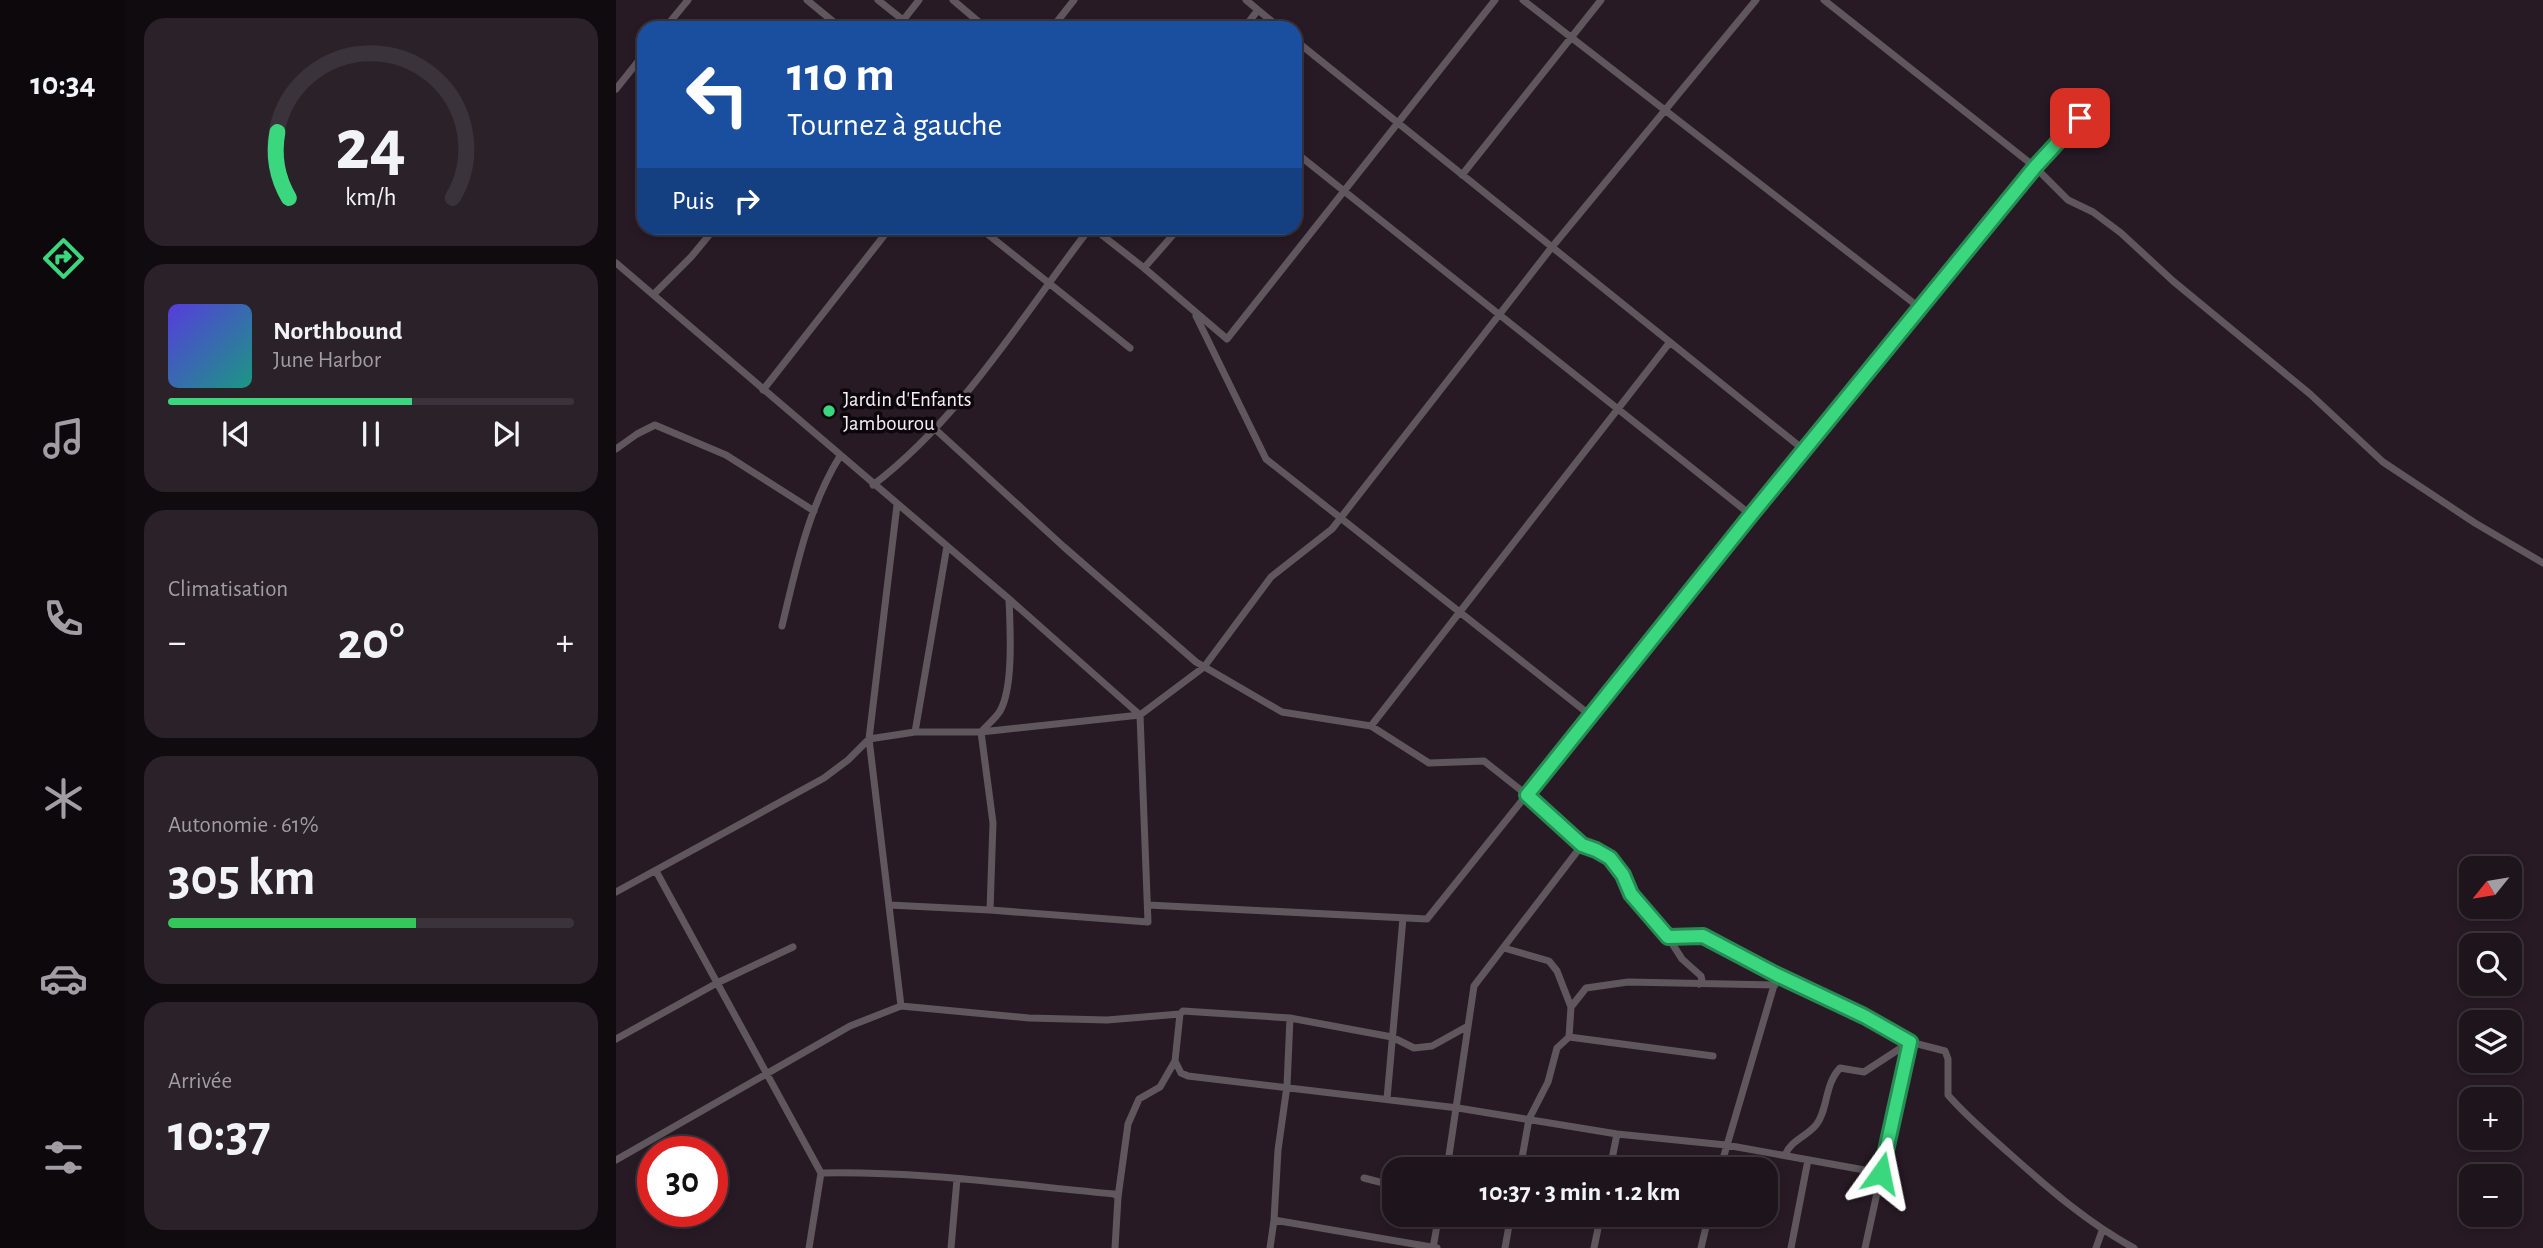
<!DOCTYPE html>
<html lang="fr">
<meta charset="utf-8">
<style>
body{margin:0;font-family:"Alegreya Sans",sans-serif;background:#2a2129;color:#f1f3f6;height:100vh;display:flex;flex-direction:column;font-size:26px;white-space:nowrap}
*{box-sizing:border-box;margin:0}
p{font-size:23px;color:#a09ea3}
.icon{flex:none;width:38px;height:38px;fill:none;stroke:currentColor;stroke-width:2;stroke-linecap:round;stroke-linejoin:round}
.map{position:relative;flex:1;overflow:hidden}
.panel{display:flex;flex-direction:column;gap:18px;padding:18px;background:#100b0f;width:490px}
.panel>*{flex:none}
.top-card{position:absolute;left:21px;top:21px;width:665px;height:214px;border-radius:21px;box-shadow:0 4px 10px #0003,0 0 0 2px #3b333b;background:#1a4fa0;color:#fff;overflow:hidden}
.needle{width:46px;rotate:240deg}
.tools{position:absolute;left:1843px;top:856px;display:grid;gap:14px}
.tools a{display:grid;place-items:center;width:63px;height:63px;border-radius:14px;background:#1d141c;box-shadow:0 4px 10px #0003,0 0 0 2px #3b333b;font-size:35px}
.speed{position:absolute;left:21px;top:1136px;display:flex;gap:14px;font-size:35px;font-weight:700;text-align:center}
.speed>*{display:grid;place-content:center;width:91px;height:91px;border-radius:50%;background:#1d141c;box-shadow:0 4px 10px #0003,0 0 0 2px #3b333b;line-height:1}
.speed .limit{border:10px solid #d22;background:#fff;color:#111}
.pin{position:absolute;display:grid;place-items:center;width:60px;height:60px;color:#fff;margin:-30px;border-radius:14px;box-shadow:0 4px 10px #0006}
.me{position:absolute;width:77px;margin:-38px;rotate:12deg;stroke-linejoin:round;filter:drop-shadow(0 0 5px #0008)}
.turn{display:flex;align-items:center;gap:24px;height:147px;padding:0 35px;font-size:32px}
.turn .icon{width:91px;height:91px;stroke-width:2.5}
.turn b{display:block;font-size:49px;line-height:60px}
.then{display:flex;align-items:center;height:66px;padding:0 35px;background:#0003;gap:14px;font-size:26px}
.big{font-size:52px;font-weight:700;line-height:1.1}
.panel .widget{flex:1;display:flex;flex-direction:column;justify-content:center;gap:10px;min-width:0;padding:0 24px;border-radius:21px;background:#2a2129}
.panel .dial{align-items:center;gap:0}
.dial svg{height:182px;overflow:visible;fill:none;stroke:#3b333b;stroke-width:7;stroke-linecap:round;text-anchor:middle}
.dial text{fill:#f1f3f6;stroke:none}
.song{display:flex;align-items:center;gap:21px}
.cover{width:84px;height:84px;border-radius:10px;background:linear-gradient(135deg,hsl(250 70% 55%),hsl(170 70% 35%))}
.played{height:7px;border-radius:4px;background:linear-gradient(90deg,#3ad77f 60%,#3b333b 60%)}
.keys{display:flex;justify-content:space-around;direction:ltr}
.heat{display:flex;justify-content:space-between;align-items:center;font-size:38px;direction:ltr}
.charge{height:10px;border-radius:5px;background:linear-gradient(90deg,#34c759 61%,#3b333b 0)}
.trip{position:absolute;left:766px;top:1157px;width:396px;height:70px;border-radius:21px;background:#1d141c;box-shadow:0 4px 10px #0003,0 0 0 2px #3b333b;font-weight:700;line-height:70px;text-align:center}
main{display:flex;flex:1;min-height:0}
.menu{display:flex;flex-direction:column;width:126px;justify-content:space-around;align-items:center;background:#0c080b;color:#a09ea3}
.menu .icon{width:49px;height:49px}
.menu .active{color:#3ad77f}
.menu b{font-size:32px;color:#f1f3f6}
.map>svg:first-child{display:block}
</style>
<main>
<nav class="menu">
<b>10:34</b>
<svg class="icon active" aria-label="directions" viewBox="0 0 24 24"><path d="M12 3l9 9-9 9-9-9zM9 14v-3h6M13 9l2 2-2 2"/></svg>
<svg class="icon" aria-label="music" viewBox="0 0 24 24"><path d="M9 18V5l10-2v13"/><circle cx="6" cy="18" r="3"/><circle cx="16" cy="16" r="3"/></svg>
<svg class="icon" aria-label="phone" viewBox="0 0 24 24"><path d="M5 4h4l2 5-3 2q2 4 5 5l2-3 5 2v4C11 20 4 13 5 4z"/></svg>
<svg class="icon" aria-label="climate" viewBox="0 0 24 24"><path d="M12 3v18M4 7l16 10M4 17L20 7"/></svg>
<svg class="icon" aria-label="car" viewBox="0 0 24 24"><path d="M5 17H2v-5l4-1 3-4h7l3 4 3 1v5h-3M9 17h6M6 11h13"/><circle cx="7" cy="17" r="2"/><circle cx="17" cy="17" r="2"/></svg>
<svg class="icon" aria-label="filters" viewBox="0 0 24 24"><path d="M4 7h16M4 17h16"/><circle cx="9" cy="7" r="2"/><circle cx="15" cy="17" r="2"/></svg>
</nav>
<section class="panel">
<div class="widget dial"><svg viewBox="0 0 100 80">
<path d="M14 69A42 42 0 1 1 86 69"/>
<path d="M14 69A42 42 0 0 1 9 40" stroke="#3ad77f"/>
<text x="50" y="56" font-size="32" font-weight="700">24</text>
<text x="50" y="72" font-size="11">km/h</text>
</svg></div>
<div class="widget">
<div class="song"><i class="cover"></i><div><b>Northbound</b><p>June Harbor</p></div></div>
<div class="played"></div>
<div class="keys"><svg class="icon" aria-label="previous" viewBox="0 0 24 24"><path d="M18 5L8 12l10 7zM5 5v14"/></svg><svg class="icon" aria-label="pause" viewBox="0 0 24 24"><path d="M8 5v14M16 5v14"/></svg><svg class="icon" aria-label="next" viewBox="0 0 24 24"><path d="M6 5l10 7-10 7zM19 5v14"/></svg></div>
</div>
<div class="widget"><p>Climatisation</p>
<div class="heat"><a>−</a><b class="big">20°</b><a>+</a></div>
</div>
<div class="widget"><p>Autonomie · 61%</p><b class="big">305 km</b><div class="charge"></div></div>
<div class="widget"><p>Arrivée</p><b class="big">10:37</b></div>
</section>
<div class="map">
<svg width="1927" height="1248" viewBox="0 0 1927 1248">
<rect width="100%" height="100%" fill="#271a25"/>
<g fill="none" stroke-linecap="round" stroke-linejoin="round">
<path stroke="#5f575d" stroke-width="7" d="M191,0L225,28
M262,0L287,20
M337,0L370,28
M630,0L664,28
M907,0L1304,308
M1208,0L1419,167L1452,200L1477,212L1505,233L1557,281L1694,394L1767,462L1859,523L1927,563
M49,28L72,0
M281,28L303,0
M436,28L458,0
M628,28L642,10
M679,40L1188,450
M0,89L28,54
M679,152L1135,515
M846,175L985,0
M364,228L514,348
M477,228L528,268L611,339L879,0
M0,263L393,599L524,715L588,667L655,577L716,529L936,247L1140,0
M528,268L563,228
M38,294L75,257L99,228
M580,316L650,459L974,715
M147,390L274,228
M319,429L448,547L580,662L666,712L755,726L1054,342
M0,449L21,434L39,425L110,455L198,511
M257,485C347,416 406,316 474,228
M281,505L253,739L285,1006
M166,626C180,568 192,508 224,456
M755,726L813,763L868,761L911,795L966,845L980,850L994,858L1007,875L1015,894L1052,937L1087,936L1161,975L1248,1016L1294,1042L1329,1051L1332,1059V1095C1351,1117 1373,1135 1394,1154C1433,1189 1472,1223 1518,1248
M299,732L331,546
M40,871L205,1173
M0,892L208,778L232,760L253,739L299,732H365L524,715L532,922L374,910L273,905
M532,905L811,919L1135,515L1419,167L1464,118
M374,910L377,823L365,732C371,725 380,718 384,711C398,687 394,626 393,599
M1052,937L1066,959L1085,976L1086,981L1083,984
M888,948L933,961L941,971L955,1007L953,1037L941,1048L932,1082L913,1119L904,1169
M955,1007L970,988L1012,982L1159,985
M953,1037L1097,1056
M0,1039L101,983L177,947
M559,1061L565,1073L572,1076L842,1108L1001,1134L1110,1145L1265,1173
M771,1099L787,918
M1169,1155C1175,1140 1190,1137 1200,1125C1212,1111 1208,1085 1224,1068L1248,1072L1294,1042
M0,1160L234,1026L285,1006L413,1018L491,1020L564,1014
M831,1169L858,986L966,845
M994,1169L1001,1134
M1104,1169L1159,982
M748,1178L779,1186
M658,1220L821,1248
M193,1248L205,1173C303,1171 401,1185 498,1194L502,1197
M335,1248L341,1179
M499,1248L502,1197L512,1124L523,1099L544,1087L559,1061L564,1014L567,1011L674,1018L776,1037L798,1048L816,1046L852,1026
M654,1248L658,1220L662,1150L671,1086L674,1018
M817,1248L823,1214
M889,1248L895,1214
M978,1248L985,1214
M1085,1248L1093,1214
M1175,1248L1192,1160
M1249,1248L1294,1042
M1480,1248L1486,1231"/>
</g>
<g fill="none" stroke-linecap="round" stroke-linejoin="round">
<g stroke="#268c53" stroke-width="18">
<path id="route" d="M1265,1173L1294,1042L1248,1016L1161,975L1087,936L1052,937L1015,894L1007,875L994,858L980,850L966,845L911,795L1135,515L1419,167L1464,118"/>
</g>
<use href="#route" stroke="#3ad77f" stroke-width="12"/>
</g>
<circle fill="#3ad77f" stroke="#0c070b" stroke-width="2.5" cx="213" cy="411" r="7"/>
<g text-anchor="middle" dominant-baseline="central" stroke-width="7" stroke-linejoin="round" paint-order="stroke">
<g font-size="21" fill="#f8eef5" stroke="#0c070b" text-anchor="start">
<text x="227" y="399">Jardin d'Enfants<tspan x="227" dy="24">Jambourou</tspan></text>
</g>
</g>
</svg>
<div class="tools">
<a><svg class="needle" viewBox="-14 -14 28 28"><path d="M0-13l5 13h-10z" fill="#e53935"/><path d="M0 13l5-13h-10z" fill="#a09ea3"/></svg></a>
<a><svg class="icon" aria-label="search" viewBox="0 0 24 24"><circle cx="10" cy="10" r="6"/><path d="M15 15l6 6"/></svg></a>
<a><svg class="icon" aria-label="layers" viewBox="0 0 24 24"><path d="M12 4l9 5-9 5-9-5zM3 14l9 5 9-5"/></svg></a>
<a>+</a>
<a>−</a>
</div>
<div class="speed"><div class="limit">30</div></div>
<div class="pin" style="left:1464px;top:118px;background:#d93025"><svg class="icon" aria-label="arrive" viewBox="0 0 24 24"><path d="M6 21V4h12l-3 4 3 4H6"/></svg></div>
<svg class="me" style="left:1265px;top:1173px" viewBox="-20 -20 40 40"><path d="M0-17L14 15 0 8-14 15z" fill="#3ad77f" stroke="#fff" stroke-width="4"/></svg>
<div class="trip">10:37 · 3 min · 1.2 km</div>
<div class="top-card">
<div class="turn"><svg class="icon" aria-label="left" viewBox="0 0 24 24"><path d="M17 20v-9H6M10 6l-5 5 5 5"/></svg><div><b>110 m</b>Tournez à gauche</div></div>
<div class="then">Puis<svg class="icon" aria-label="right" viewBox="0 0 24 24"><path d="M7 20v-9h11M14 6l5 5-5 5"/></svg></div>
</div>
</div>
</main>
